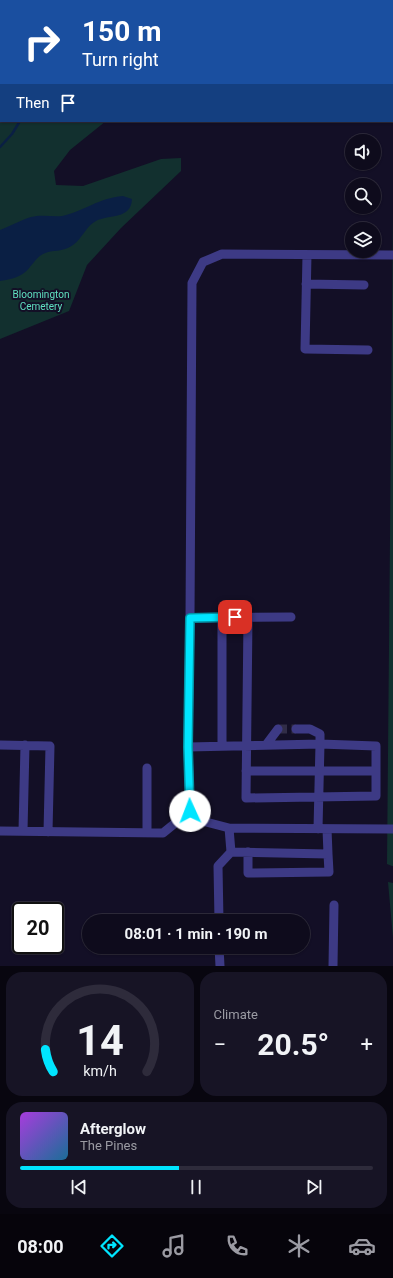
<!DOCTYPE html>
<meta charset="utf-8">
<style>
body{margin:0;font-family:Roboto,sans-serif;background:#171425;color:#f1f3f6;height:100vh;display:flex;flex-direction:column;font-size:15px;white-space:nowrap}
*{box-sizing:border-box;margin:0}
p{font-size:13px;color:#9b9ba3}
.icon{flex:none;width:22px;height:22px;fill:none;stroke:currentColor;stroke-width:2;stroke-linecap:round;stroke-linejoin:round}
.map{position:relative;height:966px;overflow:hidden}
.side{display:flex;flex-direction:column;gap:6px;padding:6px;background:#08060f;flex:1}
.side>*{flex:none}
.hud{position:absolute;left:0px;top:0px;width:393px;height:122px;box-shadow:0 1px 3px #0004,0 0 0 1px #2e2b3b;background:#1a4fa0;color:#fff;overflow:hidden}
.tools{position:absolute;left:345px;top:134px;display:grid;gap:8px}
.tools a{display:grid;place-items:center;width:36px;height:36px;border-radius:50%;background:#0e0b1c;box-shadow:0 1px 3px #0004,0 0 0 1px #2e2b3b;font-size:20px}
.speed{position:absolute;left:12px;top:902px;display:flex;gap:8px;font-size:20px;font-weight:700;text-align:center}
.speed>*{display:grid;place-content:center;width:52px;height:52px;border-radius:50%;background:#0e0b1c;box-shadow:0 1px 3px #0004,0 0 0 1px #2e2b3b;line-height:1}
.speed .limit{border:2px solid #111;border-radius:6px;background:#fff;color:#111}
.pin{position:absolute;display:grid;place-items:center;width:34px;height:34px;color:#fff;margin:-17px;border-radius:8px;box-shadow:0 2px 6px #0006}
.me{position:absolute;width:44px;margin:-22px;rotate:358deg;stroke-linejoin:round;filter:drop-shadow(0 0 3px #0008)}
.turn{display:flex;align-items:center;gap:14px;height:84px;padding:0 16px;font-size:18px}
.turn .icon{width:52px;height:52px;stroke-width:2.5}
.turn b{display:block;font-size:28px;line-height:34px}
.then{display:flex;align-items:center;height:38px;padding:0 16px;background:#0003;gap:8px;font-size:15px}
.big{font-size:30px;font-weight:700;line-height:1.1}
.side .card{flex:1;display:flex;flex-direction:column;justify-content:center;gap:6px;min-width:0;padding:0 14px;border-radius:16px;background:#171425}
.side .dial{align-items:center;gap:0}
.dial svg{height:104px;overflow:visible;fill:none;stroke:#2e2b3b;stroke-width:7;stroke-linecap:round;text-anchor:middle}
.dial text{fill:#f1f3f6;stroke:none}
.song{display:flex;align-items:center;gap:12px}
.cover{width:48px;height:48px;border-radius:6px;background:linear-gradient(135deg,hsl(280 70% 55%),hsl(200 70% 35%))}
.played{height:4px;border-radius:2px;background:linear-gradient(90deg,#00e5ff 45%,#2e2b3b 45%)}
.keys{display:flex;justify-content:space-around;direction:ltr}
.heat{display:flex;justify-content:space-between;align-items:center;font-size:22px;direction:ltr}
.side .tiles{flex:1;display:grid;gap:6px;grid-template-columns:1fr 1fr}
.card:last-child{grid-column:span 2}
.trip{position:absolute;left:82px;top:914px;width:228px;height:40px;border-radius:20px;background:#0e0b1c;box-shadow:0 1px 3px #0004,0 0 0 1px #2e2b3b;font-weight:700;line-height:40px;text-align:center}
.tabs{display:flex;height:64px;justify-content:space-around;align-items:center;background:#06040b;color:#9b9ba3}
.tabs .icon{width:28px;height:28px}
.tabs .active{color:#00e5ff}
.tabs b{font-size:18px;color:#f1f3f6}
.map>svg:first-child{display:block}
</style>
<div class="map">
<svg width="393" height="966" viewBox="0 0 393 966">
<rect width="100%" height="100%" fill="#130f26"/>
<path fill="#12302f" d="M0,0L20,1H1V121H106L70,150L54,171L56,185L83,186L161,159L181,158V171L121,228L87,265L69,311L0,339Z
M91,0H287V1H90Z
M393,210V866H392L387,864Z
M388,882L393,883V938Z"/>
<path fill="#0a1f44" d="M123,196L132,199C131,220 109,214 96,221C86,226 82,239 73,245C62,253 53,249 43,254C35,258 31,268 24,273C17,278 8,280 0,281V230C10,226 21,220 31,217C42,214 52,217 62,216C85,211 98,198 123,196Z"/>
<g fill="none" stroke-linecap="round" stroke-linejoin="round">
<path stroke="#0a1f44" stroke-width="2.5" d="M74,1L75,0
M0,147L12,134L20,121"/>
<path stroke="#312d47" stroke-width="9" stroke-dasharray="9 4.5" stroke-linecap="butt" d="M278,729H296"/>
<path stroke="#3d3a85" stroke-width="9" d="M392,9H393
M307,255L305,349L368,350
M306,284L364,285
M248,617L246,798L376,796V746L320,744V734L310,729H296
M190,618L291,617
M0,745L50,746L48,832
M266,745L278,729
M222,746V617
M188,747L190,811L206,822L229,828
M147,768V833
M246,771H376
M318,829L320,744L188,747L190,618L192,283L203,262L222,254L393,255
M327,829L328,854L231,852L229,828L393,829
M0,831L163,833L190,811
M23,831L25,745
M248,852V873L329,872L328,854
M219,921L218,866L231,852
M219,947L220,966
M333,966L334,905"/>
</g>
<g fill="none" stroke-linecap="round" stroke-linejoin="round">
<g stroke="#0095a6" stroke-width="10">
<path id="route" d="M190,811L188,747L190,618L235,617"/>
</g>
<use href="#route" stroke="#00e5ff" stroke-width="7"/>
</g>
<g text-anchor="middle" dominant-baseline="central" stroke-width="4" stroke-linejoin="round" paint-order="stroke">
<g font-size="10" fill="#5fe0c0" stroke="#130f26">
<text x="41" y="294">Bloomington<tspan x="41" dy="12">Cemetery</tspan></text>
</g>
</g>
</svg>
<div class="tools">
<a><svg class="icon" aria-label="sound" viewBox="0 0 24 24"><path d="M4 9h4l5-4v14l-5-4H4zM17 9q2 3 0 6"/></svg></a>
<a><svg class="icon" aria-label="search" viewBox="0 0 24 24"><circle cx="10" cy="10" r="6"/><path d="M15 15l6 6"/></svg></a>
<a><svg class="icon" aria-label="layers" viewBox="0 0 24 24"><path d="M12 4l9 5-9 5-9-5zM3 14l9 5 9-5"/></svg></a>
</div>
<div class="speed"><div class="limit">20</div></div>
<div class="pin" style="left:235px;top:617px;background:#d93025"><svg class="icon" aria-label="arrive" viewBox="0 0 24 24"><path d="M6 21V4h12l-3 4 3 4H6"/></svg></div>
<svg class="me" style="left:190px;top:811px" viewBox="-20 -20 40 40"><circle r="19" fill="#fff"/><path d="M0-13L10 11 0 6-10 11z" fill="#00e5ff"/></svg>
<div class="trip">08:01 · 1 min · 190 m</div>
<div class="hud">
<div class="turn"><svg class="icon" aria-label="right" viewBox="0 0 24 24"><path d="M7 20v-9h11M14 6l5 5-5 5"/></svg><div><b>150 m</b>Turn right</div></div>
<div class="then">Then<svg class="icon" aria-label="arrive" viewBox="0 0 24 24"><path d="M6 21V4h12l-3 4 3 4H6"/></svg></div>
</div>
</div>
<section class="side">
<div class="tiles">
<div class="card dial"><svg viewBox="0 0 100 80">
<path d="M14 69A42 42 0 1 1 86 69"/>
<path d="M14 69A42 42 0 0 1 8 52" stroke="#00e5ff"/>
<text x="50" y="56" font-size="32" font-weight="700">14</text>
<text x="50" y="72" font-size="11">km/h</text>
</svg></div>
<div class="card"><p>Climate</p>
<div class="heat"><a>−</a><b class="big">20.5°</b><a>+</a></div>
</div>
<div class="card">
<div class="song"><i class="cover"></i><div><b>Afterglow</b><p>The Pines</p></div></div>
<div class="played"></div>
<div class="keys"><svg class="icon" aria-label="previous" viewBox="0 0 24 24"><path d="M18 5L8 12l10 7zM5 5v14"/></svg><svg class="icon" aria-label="pause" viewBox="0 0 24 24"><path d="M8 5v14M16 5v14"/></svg><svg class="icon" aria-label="next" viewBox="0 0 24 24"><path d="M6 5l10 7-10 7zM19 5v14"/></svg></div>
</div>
</div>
</section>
<nav class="tabs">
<b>08:00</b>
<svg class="icon active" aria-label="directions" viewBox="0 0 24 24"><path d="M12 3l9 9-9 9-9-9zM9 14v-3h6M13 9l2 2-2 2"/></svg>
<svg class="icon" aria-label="music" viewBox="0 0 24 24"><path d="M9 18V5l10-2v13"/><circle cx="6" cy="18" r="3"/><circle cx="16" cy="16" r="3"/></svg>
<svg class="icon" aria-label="phone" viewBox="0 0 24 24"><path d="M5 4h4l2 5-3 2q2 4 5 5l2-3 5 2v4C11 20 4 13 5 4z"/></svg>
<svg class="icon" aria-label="climate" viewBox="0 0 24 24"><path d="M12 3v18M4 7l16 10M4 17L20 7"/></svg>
<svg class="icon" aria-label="car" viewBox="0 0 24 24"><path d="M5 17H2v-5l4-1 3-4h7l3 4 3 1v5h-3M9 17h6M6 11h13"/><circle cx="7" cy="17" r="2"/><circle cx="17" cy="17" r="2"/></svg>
</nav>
